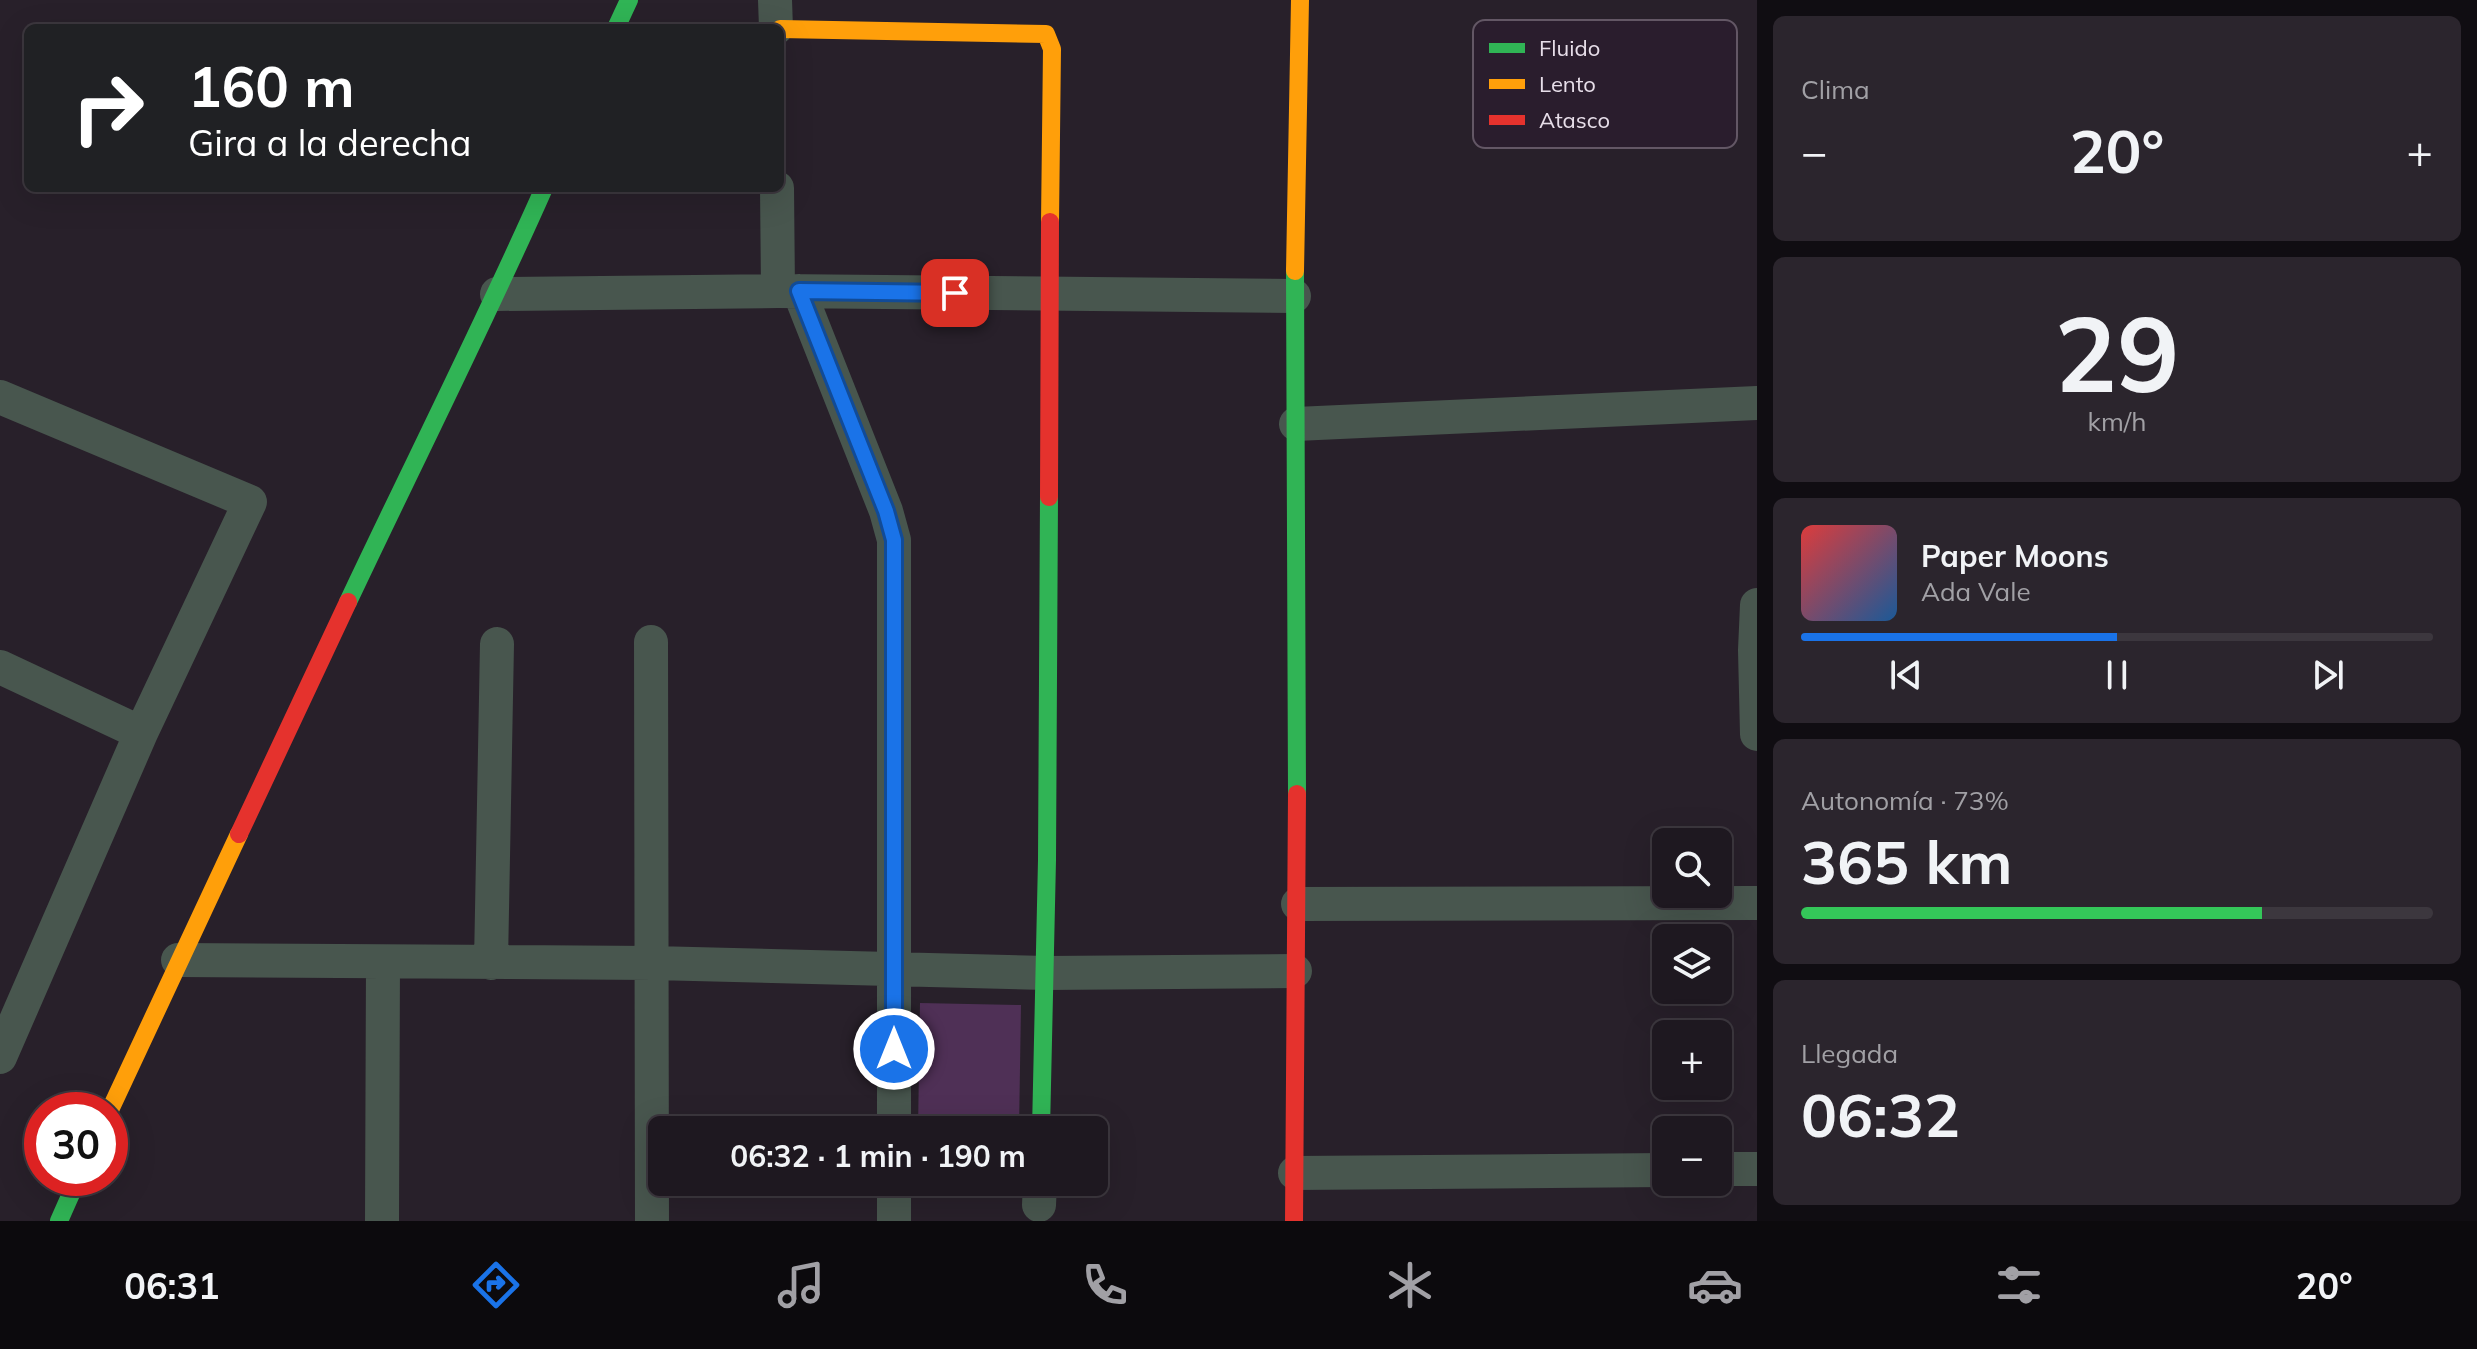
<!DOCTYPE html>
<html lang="es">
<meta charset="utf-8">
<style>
body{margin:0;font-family:Mulish,sans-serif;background:#2b252d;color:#f1f3f6;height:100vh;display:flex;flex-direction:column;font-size:30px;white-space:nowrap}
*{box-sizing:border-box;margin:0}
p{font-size:26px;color:#a1a0a5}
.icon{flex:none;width:44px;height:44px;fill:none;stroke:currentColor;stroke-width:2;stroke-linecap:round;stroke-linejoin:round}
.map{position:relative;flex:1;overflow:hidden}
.side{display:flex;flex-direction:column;gap:16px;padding:16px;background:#100d12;width:720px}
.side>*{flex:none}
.hud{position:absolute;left:24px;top:24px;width:760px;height:168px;border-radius:12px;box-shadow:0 8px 32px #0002,0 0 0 2px #3c373e;background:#202124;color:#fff;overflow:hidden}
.tools{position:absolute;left:1652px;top:828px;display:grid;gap:16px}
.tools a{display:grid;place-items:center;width:80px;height:80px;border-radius:12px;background:#1e1820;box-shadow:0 8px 32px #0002,0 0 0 2px #3c373e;font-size:40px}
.speed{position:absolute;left:24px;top:1092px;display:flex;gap:16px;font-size:40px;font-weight:700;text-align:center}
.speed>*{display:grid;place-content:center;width:104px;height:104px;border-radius:50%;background:#1e1820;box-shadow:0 8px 32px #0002,0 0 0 2px #3c373e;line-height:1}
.speed .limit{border:12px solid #d22;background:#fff;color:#111}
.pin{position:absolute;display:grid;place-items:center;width:68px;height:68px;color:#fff;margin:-34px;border-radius:16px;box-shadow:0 4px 12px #0006}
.me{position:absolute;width:88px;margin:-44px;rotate:0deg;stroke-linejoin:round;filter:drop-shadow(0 0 6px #0008)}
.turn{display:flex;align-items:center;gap:28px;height:168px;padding:0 32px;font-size:36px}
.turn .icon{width:104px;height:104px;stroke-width:2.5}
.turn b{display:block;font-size:56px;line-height:68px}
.big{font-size:60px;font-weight:700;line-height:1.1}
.side .card{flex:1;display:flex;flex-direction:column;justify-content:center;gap:12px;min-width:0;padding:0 28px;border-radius:12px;background:#2b252d}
.side .dial{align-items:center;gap:0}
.dial b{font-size:104px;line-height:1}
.song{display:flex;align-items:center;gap:24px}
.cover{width:96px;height:96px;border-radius:12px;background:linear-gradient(135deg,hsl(0 70% 55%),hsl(210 70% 35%))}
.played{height:8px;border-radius:4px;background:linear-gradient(90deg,#1a73e8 50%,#3c373e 50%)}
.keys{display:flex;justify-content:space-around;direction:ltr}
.heat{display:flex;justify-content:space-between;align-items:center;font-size:44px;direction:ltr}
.charge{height:12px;border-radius:6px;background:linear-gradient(90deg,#34c759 73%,#3c373e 0)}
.trip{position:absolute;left:648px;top:1116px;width:460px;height:80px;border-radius:12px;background:#1e1820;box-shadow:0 8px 32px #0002,0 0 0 2px #3c373e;font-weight:700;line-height:80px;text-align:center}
.menu{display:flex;height:128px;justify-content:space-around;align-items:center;background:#0c0a0d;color:#a1a0a5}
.menu .icon{width:56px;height:56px}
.menu .selected{color:#1a73e8}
.menu b{font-size:36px;color:#f1f3f6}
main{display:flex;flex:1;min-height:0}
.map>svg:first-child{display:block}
</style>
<main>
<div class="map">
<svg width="1757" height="1221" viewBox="0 0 1757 1221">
<rect width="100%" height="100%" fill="#28202a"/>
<path fill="#4f3056" d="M920,1003L1021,1005L1019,1130H918Z"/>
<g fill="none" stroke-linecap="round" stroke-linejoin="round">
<path stroke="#48564e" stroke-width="34" d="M775,0L776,28
M777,188L778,291
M799,291L886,511L894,540V1130
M497,294L778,291L1294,296
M0,397L250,502L141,733L0,1057
M1296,424L1757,403
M1757,605L1755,650L1757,734
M651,642L652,1221
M0,667L141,733
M1298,904L1757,903
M178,960L653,963L1046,973L1295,971
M491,963L497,644
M1718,1169H1757
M1295,1173L1666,1170
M1039,1205L1040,1182
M382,1221L383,962
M894,1221V1182"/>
<path stroke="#30b455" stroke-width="18" d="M616,28L629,0
M1295,271L1297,794
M348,602C413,464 482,328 544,188
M1041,1130L1047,860L1049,497
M59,1221L78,1178"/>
<path stroke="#ff9f0a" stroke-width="18" d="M780,29L1046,34L1052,49L1050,222
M1295,271L1300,0
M110,1110L239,834"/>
<path stroke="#e5322d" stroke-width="18" d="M1049,497L1050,222
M239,834L348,602
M1294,1221L1297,794"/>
</g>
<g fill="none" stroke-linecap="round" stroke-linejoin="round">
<g stroke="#114b97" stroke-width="20">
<path id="route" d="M894,1049V540L886,511L799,291L955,293"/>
</g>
<use href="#route" stroke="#1a73e8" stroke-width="14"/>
</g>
<rect x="1473" y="20" width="264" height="128" rx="12" fill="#2a1d2d" stroke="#635765" stroke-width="2"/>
<rect x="1489" y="43" width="36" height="10" fill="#30b455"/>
<rect x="1489" y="79" width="36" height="10" fill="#ff9f0a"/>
<rect x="1489" y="115" width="36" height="10" fill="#e5322d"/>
<g font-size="22" fill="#e7dee9">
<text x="1539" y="56">Fluido</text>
<text x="1539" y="92">Lento</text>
<text x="1539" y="128">Atasco</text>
</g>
</svg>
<div class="tools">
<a><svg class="icon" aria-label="search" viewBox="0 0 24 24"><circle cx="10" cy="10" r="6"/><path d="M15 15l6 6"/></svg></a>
<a><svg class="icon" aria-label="layers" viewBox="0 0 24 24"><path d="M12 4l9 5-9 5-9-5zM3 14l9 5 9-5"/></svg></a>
<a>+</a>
<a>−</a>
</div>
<div class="speed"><div class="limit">30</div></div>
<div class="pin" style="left:955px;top:293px;background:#d93025"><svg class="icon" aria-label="arrive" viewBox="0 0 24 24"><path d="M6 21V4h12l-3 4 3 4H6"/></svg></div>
<svg class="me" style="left:894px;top:1049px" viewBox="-20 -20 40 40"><circle r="17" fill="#1a73e8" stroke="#fff" stroke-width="3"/><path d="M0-11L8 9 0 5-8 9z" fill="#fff"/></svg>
<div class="trip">06:32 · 1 min · 190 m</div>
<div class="hud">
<div class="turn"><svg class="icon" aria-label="right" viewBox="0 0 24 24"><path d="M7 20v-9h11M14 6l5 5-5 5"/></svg><div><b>160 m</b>Gira a la derecha</div></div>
</div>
</div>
<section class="side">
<div class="card"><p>Clima</p>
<div class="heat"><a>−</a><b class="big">20°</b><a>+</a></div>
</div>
<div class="card dial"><b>29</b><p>km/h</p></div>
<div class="card">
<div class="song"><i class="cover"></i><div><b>Paper Moons</b><p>Ada Vale</p></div></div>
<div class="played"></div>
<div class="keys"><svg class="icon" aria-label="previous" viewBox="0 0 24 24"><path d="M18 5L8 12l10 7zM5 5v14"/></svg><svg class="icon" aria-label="pause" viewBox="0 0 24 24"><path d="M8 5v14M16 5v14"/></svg><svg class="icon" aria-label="next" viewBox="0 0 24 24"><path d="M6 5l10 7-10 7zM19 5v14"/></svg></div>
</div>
<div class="card"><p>Autonomía · 73%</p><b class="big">365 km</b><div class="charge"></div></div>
<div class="card"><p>Llegada</p><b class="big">06:32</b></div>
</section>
</main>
<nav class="menu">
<b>06:31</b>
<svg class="icon selected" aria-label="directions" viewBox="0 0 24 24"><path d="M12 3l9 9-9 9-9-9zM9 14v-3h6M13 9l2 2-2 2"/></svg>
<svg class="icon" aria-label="music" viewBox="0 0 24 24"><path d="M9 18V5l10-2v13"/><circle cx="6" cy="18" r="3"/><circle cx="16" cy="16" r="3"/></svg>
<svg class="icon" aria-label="phone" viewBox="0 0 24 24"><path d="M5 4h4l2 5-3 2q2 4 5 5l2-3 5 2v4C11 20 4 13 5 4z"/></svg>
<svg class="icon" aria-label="climate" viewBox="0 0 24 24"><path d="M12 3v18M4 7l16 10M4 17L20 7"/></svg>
<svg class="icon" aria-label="car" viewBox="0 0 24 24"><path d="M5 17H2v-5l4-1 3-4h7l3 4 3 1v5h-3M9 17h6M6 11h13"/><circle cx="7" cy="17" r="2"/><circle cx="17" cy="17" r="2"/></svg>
<svg class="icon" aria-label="filters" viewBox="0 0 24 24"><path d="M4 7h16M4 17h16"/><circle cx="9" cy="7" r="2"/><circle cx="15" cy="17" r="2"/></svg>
<b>20°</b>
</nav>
